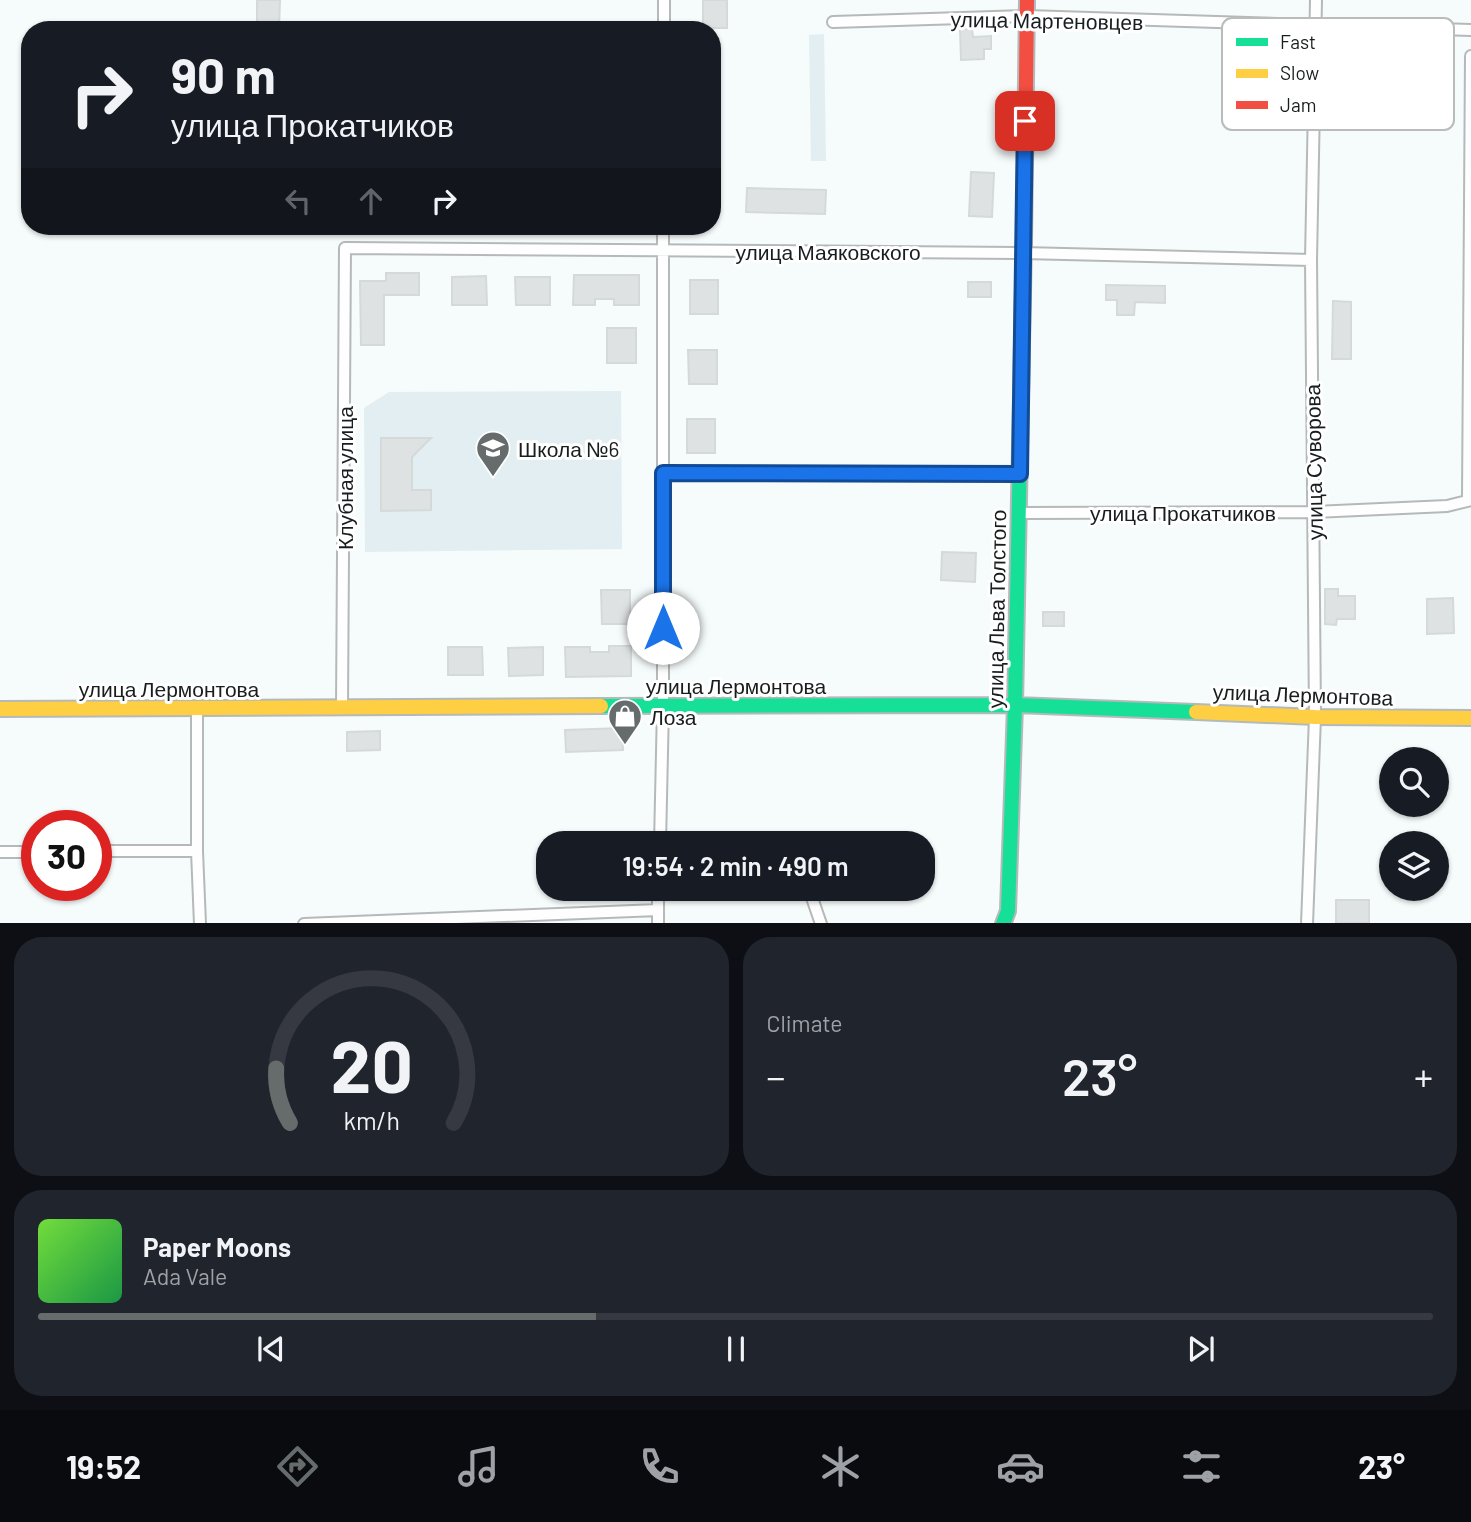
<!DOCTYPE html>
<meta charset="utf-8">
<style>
body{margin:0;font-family:Barlow,sans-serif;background:#20242c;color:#f1f3f6;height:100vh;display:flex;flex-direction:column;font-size:26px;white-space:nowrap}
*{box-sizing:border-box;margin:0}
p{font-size:23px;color:#9ea1a6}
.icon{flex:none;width:38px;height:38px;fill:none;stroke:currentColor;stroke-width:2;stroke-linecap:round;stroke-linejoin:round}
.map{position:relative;height:923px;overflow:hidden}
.panel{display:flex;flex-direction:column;gap:14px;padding:14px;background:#0d0f14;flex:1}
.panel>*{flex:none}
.banner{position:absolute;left:21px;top:21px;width:700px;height:214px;border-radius:28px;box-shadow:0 2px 5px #0004;background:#171b24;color:#f1f3f6;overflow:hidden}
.fabs{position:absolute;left:1379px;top:747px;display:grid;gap:14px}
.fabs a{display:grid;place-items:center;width:70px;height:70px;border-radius:50%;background:#171b24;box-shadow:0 2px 5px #0004;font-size:35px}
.speed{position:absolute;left:21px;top:810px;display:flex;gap:14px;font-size:35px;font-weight:700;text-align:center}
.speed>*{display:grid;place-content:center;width:91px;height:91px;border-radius:50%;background:#171b24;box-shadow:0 2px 5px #0004;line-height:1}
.speed .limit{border:10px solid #d22;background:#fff;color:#111}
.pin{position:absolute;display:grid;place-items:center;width:60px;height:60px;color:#fff;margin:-30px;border-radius:14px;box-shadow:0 4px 10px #0006}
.me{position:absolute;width:77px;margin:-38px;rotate:0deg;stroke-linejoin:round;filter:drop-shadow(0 0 5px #0008)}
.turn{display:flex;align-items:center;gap:24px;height:147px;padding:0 35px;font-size:32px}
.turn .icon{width:91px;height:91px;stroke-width:2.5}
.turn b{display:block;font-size:49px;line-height:60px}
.lanes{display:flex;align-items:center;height:66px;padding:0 35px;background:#0003;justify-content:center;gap:35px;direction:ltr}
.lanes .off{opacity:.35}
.big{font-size:52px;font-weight:600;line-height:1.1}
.panel .card{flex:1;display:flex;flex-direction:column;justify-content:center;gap:10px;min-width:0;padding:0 24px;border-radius:28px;background:#20242c}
.panel .dial{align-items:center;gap:0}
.dial svg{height:182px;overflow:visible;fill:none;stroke:#363941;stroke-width:7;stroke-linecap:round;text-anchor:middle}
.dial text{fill:#f1f3f6;stroke:none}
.song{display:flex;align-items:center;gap:21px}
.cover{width:84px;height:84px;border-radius:10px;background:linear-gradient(135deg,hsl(100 70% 55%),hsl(140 70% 35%))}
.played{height:7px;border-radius:4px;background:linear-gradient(90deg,#666b6b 40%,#363941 40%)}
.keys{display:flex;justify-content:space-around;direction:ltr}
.heat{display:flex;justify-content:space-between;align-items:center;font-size:38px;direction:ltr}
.panel .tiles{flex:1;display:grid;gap:14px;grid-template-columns:1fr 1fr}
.card:last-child{grid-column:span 2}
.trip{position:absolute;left:536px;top:831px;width:399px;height:70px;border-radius:28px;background:#171b24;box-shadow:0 2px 5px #0004;font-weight:600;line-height:70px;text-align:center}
.menu{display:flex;height:112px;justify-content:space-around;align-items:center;background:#090b0e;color:#9ea1a6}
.menu .icon{width:49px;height:49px}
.menu .selected{color:#666b6b}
.menu b{font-size:32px;color:#f1f3f6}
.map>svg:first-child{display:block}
</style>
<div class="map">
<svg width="1471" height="924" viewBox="0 0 1471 924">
<rect width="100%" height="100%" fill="#f6fbfb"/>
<path fill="#e2eef1" d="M824,34L826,161H811L809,35Z
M621,391L622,549L365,552L364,408L389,392Z"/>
<path fill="#dee2e2" stroke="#d4d9d9" stroke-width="2" d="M257,0H280L279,30H257Z
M703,0H727V28H703Z
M960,29H972L973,37L991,36V49H984V59L961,60Z
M971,172L994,173L992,217L969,216Z
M747,188L826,190L825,214L746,212Z
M386,273H419V295H384V345H361L360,281H386Z
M574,275H639V305H614V299H595V305H573Z
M486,276L487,305H452V277Z
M515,277H550V305H516Z
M690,280H718V314H690Z
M968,282H991V297H968Z
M1106,285L1165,286V303L1135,302L1134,315H1117V300H1106Z
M1333,301L1351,302V359H1332Z
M607,328H636V363H607Z
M688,350H717V384H689Z
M687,419H715V453H687Z
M381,438H431L412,457V490H431V510L381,511Z
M942,552L976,553L975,582L941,580Z
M1325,589H1338V596H1355V619H1337L1336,625L1325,624Z
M601,590H630V624H602Z
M1453,598L1454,633L1427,634V599Z
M1043,612H1064V626H1043Z
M609,646H631V676L566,677L565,647H590V652H609Z
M448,647H482L483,675H448Z
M543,647V675L509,676L508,648Z
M622,728L623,750L566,752L565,730Z
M380,731V750L347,751V732Z
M1336,900H1369V923H1336Z"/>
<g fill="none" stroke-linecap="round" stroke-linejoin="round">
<g stroke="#b5b9ba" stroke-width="14">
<path id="street" d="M833,22L1027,16L1471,30
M664,30V0
M663,473L1020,474
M1468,500L1471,56
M1019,513L1314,512L1447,506L1471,500
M342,707L345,248L1023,253L1311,260
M197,709V851L200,924
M660,844L663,706V226
M96,851H197
M0,852H37
M809,889L821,924
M304,924L658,910
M658,924V889
M1307,924L1315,717L1311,260L1316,0"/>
</g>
<g stroke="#b5b9ba" stroke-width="18">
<path id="fast" d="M601,706L1015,705L1196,712
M1003,924L1008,911L1015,705L1024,241"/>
</g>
<g stroke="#b5b9ba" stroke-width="18">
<path id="slow" d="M0,709L601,706
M1196,712L1315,717L1471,718"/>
</g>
<g stroke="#b5b9ba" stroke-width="18">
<path id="jam" d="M1024,241L1027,0"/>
</g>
<use href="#street" stroke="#fefefe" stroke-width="10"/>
<use href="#fast" stroke="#16e098" stroke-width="14"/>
<use href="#slow" stroke="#ffcf43" stroke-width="14"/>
<use href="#jam" stroke="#f24e42" stroke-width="14"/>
</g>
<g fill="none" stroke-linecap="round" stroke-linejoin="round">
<g stroke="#114b97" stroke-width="18">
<path id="route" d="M663,628V473L1020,474L1025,121"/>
</g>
<use href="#route" stroke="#1a73e8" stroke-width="12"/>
</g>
<defs>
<g id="school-pin" transform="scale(1.75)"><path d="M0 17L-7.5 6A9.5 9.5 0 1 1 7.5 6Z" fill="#666b6b" stroke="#fff"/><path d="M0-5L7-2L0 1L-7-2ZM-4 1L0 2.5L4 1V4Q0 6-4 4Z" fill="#fff"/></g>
<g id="shop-pin" transform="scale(1.75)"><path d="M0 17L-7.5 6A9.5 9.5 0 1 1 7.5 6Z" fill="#666b6b" stroke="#fff"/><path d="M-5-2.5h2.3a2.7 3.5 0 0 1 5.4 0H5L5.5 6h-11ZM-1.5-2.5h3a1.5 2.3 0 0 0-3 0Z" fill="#fff"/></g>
</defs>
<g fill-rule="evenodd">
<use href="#school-pin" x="493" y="448"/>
<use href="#shop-pin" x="625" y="716"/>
</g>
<g text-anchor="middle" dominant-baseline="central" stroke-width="6" stroke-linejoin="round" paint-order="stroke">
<g font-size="21" fill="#181d1d" stroke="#fff">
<text transform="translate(1047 20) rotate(1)">улица Мартеновцев</text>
<text x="828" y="251">улица Маяковского</text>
<text transform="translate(1313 462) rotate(-91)">улица Суворова</text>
<text transform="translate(344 478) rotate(-90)">Клубная улица</text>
<text x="1183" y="512">улица Прокатчиков</text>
<text transform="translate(996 609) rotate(-89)">улица Льва Толстого</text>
<text x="736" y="685">улица Лермонтова</text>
<text x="169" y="688">улица Лермонтова</text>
<text transform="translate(1303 694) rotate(2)">улица Лермонтова</text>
</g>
<g font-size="21" fill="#181d1d" stroke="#fff" text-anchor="start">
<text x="518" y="448">Школа №6</text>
<text x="650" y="716">Лоза</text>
</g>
</g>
<rect x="1222" y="18" width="232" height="112" rx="10" fill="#fff" stroke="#babbbb" stroke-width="2"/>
<rect x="1236" y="38" width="32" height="8" fill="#16e098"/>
<rect x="1236" y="69" width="32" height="9" fill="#ffcf43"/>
<rect x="1236" y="101" width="32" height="8" fill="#f24e42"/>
<g font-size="19" fill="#181d1d">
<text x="1280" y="49">Fast</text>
<text x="1280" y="80">Slow</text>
<text x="1280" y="112">Jam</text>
</g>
</svg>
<div class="fabs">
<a><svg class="icon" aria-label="search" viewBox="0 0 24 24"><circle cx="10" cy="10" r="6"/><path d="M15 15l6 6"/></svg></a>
<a><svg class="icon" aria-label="layers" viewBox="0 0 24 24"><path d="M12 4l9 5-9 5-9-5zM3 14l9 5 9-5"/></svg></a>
</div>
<div class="speed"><div class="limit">30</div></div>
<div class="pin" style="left:1025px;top:121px;background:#d93025"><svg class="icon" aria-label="arrive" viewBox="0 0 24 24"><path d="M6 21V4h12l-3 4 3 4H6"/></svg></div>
<svg class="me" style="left:663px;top:628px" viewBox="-20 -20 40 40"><circle r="19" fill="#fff"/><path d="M0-13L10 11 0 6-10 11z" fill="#1a73e8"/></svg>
<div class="trip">19:54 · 2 min · 490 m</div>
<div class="banner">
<div class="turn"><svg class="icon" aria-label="right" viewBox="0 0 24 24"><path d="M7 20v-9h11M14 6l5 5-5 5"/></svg><div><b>90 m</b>улица Прокатчиков</div></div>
<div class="lanes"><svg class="icon off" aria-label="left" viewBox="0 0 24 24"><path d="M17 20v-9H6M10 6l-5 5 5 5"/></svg><svg class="icon off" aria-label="ahead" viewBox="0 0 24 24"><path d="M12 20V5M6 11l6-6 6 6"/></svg><svg class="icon" aria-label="right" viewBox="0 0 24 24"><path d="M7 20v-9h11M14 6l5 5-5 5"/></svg></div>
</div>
</div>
<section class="panel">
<div class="tiles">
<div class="card dial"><svg viewBox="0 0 100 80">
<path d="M14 69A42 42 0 1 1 86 69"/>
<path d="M14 69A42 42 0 0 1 8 45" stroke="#666b6b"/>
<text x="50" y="56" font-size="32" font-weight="700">20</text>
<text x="50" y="72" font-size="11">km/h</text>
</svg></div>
<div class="card"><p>Climate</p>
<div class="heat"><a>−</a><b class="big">23°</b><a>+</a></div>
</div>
<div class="card">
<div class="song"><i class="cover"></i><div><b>Paper Moons</b><p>Ada Vale</p></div></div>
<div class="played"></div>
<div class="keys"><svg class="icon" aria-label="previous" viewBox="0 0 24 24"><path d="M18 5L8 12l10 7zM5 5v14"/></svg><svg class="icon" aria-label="pause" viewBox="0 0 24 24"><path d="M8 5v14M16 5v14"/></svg><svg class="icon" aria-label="next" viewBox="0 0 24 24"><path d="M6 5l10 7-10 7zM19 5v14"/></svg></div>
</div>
</div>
</section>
<nav class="menu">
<b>19:52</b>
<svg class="icon selected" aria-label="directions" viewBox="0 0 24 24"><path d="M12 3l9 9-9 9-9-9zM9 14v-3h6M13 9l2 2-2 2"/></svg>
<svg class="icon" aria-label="music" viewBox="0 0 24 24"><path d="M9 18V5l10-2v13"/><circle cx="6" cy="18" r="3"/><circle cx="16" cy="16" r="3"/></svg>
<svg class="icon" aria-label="phone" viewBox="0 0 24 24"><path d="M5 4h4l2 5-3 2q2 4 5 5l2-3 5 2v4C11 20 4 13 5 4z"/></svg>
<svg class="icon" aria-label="climate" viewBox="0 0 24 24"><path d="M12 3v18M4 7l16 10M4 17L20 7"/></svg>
<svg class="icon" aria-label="car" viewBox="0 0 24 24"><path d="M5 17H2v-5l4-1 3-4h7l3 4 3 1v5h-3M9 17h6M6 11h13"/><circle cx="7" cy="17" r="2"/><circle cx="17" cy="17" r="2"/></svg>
<svg class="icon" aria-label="filters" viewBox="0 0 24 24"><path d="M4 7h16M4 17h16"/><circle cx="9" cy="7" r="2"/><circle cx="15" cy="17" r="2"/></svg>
<b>23°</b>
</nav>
